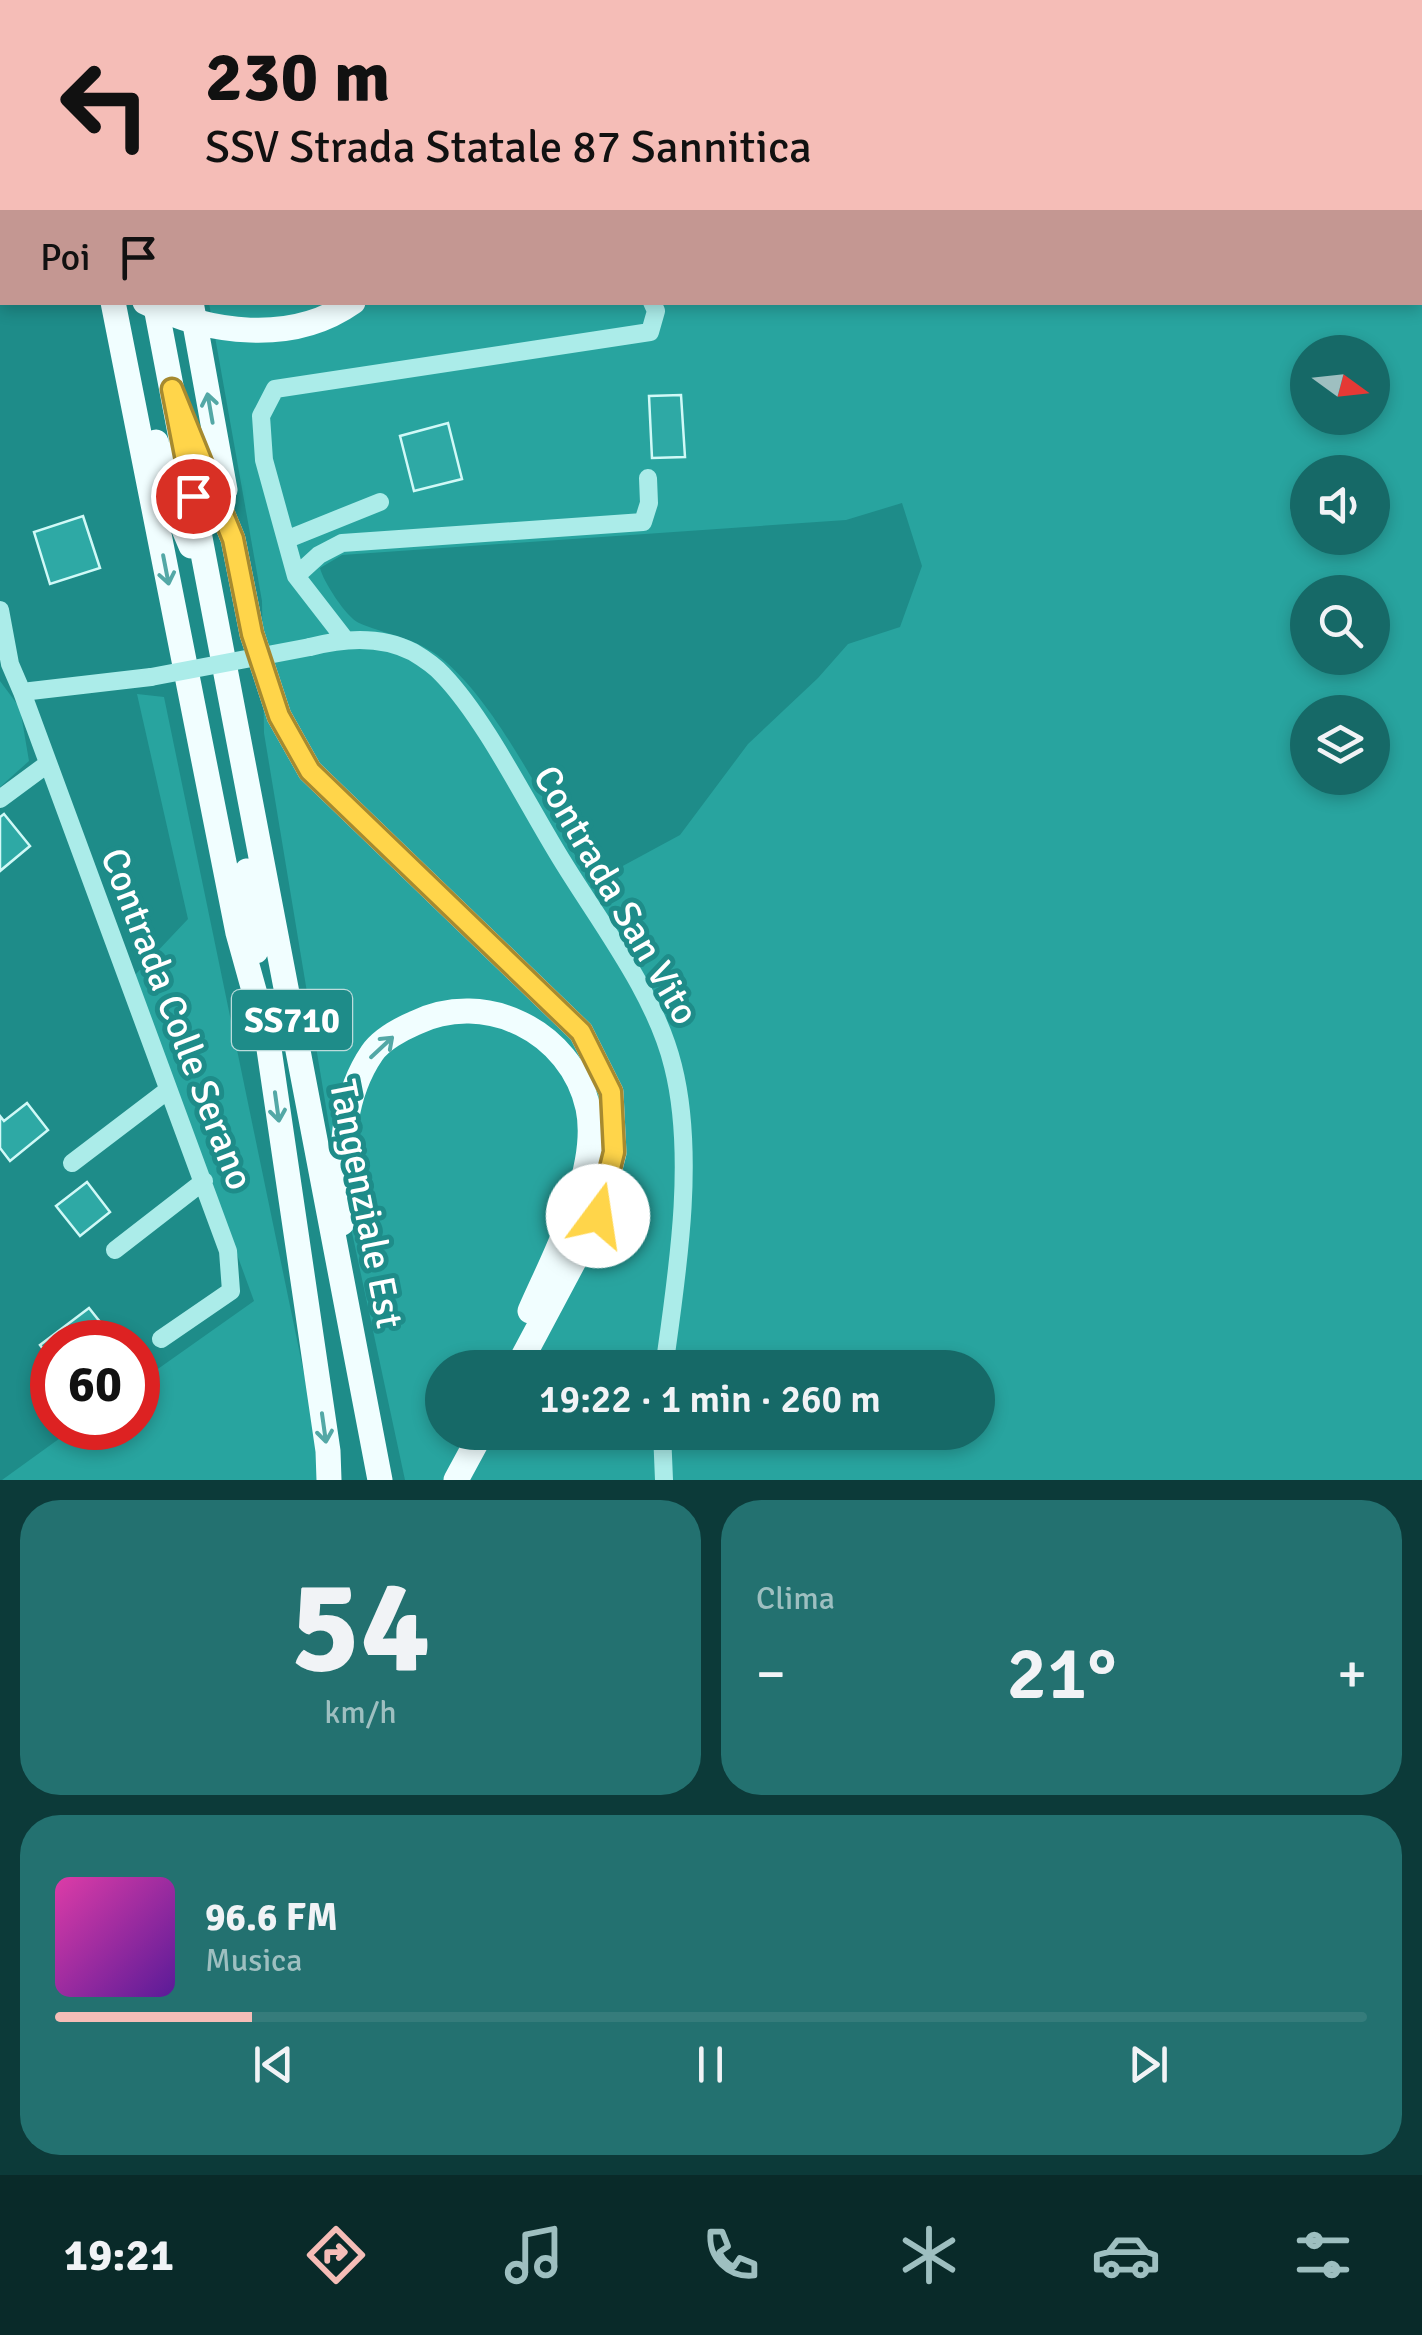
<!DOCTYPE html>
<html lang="it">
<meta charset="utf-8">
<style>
body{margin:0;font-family:Signika,sans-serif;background:#237170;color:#f1f3f6;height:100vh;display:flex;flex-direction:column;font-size:38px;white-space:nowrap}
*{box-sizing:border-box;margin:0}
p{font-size:32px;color:#9ebfc0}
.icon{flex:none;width:55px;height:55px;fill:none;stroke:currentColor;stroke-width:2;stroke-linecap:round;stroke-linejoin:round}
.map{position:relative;height:1480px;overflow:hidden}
.panel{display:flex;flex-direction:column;gap:20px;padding:20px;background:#0c3a39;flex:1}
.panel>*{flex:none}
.guide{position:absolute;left:0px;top:0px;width:1422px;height:305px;box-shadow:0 5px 15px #0003;background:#f5bdb7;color:#111;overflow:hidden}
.needle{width:65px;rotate:105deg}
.controls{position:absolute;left:1290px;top:335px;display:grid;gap:20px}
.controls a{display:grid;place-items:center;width:100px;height:100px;border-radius:50%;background:#166967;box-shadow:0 5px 15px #0003;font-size:50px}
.speed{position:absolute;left:30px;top:1320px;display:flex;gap:20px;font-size:50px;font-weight:700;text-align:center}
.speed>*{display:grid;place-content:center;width:130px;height:130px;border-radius:50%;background:#166967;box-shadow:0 5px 15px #0003;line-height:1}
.speed .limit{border:15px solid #d22;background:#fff;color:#111}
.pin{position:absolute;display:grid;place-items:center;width:85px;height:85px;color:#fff;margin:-42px;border:5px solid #fff;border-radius:50%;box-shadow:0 2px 10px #0007}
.me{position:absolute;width:110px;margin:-55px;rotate:14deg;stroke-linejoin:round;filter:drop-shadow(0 0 8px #0008)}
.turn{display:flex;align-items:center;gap:35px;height:210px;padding:0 40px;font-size:45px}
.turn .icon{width:130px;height:130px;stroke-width:2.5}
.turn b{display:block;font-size:70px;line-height:85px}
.then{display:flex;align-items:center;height:95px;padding:0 40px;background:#0003;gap:20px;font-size:38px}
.big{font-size:75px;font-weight:600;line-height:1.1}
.panel .tile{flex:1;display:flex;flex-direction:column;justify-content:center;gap:15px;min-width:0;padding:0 35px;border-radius:40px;background:#237170}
.panel .dial{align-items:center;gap:0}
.dial b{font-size:130px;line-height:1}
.song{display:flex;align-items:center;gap:30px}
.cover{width:120px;height:120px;border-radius:15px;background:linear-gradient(135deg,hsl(320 70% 55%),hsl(270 70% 35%))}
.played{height:10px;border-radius:5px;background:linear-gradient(90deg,#f5bdb7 15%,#357c7b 15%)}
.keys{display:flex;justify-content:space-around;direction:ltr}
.heat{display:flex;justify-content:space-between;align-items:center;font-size:55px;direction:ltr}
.panel .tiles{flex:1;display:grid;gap:20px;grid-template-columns:1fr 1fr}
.tile:last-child{grid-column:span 2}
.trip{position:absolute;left:425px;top:1350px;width:570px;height:100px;border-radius:50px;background:#166967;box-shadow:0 5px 15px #0003;font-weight:600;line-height:100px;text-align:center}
.dock{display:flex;height:160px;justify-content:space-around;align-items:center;background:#092a29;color:#9ebfc0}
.dock .icon{width:70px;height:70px}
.dock .current{color:#f5bdb7}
.dock b{font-size:45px;color:#f1f3f6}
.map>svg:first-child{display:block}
</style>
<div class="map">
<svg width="1422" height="1480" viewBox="0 0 1422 1480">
<rect width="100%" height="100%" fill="#1e8c89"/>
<path fill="#28a49f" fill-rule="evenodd" d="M136,0H1120V2Z
M1139,0H1422V1480H405L329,1125L264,733L262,601L209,303L1420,302V2H1135ZM1308,352H1372V418H1308ZM1308,472H1372V538H1308ZM902,503L922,566L900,627L848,644L818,678L748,744L680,835L619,868L584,871C547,808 495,698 437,655C412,637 384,634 359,623C346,617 323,581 320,568L342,555L846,520ZM1308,592H1372V658H1308ZM1308,712H1372V778H1308ZM442,1368H978V1432H442Z
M0,681L20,708L29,761L0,787Z
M137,694L164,697L326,1480H2L74,1428H138V1383L254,1301L135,975L188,919Z"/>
<path fill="#2ea9a5" stroke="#d0f9f7" stroke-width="2.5" d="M681,395L685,457L652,458L649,396Z
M448,423L462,479L414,491L400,436Z
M83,516L100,568L50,584L34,532Z
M4,814L30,846L0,871V817Z
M27,1103L48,1130L10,1161L0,1148V1116L4,1121Z
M87,1182L110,1212L80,1236L56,1206Z
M89,1308L116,1342H52V1361L40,1345Z"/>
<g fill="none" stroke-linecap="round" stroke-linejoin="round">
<path stroke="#abece9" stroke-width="18" d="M288,539L380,502
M296,576L319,555L342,543L643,522L649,503L648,478
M0,610L10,664L22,692L151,677
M344,638L296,576L264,460L261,416L275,389L650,332L656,311L652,302
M310,647C344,638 380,635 413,652C423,658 436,667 443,675C485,719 525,800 558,854C597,919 655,992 673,1066C696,1157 677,1275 664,1368
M22,692L228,1251L231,1291L161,1339
M0,799L46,765
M72,1163L168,1090
M115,1250L204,1181
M662,1432L664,1480"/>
<path stroke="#f1feff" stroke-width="25" d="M21,0V2
M95,0V2
M459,0L461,2
M158,2L159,0
M0,151L2,155
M0,201L2,203
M113,302L238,933L265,1030
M155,302L380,1480
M191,302L225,490
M156,442L172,501L191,546
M194,444L233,539L252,634L279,716L310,771L581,1032L611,1092L614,1153L598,1216L517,1368
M247,871L256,951
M264,1015L328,1451L329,1480
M342,1223C343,1165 337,1104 372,1053C381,1040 401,1029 415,1023C485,989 571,1031 588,1108C601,1170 554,1256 530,1311
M456,1480L482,1432"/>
<path stroke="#abece9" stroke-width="18" d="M151,677L310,647"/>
<path stroke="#f1feff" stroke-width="25" d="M145,302C209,334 292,345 353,302"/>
</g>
<defs><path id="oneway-shaft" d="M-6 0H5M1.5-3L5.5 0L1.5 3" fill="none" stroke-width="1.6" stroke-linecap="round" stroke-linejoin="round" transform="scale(2.5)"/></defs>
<g stroke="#53a8a6">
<use href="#oneway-shaft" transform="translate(210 408) rotate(-100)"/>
<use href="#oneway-shaft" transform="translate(166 570) rotate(79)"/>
<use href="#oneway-shaft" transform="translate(382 1047) rotate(-43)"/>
<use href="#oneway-shaft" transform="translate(277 1107) rotate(82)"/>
<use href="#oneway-shaft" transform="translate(324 1428) rotate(82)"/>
</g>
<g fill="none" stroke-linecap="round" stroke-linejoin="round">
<g stroke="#a68a30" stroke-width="25">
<path id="route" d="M193,496L172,389L233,539L252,634L279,716L310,771L581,1032L611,1092L614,1152L598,1216"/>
</g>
<use href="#route" stroke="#ffd54a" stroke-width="18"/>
</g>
<g text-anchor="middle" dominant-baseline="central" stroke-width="10" stroke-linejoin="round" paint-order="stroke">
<rect fill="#1e8c89" stroke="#bcdcdc" stroke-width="2.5" x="232" y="990" width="120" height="60" rx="8"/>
<g font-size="35" font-weight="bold" fill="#fff">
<text x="292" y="1020">SS710</text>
</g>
<g font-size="38" fill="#fff" stroke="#1e8c89">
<text transform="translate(616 895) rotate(60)">Contrada San Vito</text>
<text transform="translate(177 1019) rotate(69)">Contrada Colle Serano</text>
<text transform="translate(366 1204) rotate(79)">Tangenziale Est</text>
</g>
</g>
</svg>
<div class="controls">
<a><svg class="needle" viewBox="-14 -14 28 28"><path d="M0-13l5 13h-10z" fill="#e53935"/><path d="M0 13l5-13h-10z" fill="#9ebfc0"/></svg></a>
<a><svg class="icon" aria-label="sound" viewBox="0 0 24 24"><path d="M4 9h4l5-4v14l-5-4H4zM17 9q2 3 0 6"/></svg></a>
<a><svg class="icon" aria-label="search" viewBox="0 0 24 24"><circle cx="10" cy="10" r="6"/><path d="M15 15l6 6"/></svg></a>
<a><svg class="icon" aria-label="layers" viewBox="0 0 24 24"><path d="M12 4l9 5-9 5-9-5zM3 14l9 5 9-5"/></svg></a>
</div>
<div class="speed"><div class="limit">60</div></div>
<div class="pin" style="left:193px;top:496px;background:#d93025"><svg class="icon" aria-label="arrive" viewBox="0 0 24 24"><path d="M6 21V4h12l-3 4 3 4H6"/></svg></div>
<svg class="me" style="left:598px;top:1216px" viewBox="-20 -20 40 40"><circle r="19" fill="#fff"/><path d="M0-13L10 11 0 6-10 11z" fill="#ffd54a"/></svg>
<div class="trip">19:22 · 1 min · 260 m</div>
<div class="guide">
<div class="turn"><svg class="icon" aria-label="left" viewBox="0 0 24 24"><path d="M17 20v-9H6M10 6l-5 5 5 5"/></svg><div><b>230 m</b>SSV Strada Statale 87 Sannitica</div></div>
<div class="then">Poi<svg class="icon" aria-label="arrive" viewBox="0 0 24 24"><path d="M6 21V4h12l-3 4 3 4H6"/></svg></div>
</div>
</div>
<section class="panel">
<div class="tiles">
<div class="tile dial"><b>54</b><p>km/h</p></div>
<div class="tile"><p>Clima</p>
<div class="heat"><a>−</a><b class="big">21°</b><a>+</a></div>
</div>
<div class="tile">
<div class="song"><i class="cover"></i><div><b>96.6 FM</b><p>Musica</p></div></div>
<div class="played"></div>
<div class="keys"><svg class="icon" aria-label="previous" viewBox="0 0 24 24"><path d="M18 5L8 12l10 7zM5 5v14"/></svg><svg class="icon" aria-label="pause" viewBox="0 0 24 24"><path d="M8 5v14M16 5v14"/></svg><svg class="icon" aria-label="next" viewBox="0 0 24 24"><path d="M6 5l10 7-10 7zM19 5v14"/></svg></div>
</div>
</div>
</section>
<nav class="dock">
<b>19:21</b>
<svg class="icon current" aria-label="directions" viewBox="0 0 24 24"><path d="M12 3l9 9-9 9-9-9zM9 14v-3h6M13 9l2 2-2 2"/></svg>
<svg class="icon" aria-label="music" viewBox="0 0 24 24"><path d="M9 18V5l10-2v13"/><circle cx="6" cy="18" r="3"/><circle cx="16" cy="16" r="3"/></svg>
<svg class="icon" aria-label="phone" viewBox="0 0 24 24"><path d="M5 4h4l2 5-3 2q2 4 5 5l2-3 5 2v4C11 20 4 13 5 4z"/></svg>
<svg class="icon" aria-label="climate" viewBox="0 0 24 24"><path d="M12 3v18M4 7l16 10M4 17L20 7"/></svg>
<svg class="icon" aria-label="car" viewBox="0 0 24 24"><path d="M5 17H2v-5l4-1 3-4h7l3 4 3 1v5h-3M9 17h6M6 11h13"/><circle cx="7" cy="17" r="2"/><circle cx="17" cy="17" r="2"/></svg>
<svg class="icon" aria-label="filters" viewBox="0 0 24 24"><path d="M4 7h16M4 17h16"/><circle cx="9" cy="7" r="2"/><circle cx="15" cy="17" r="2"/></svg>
</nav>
